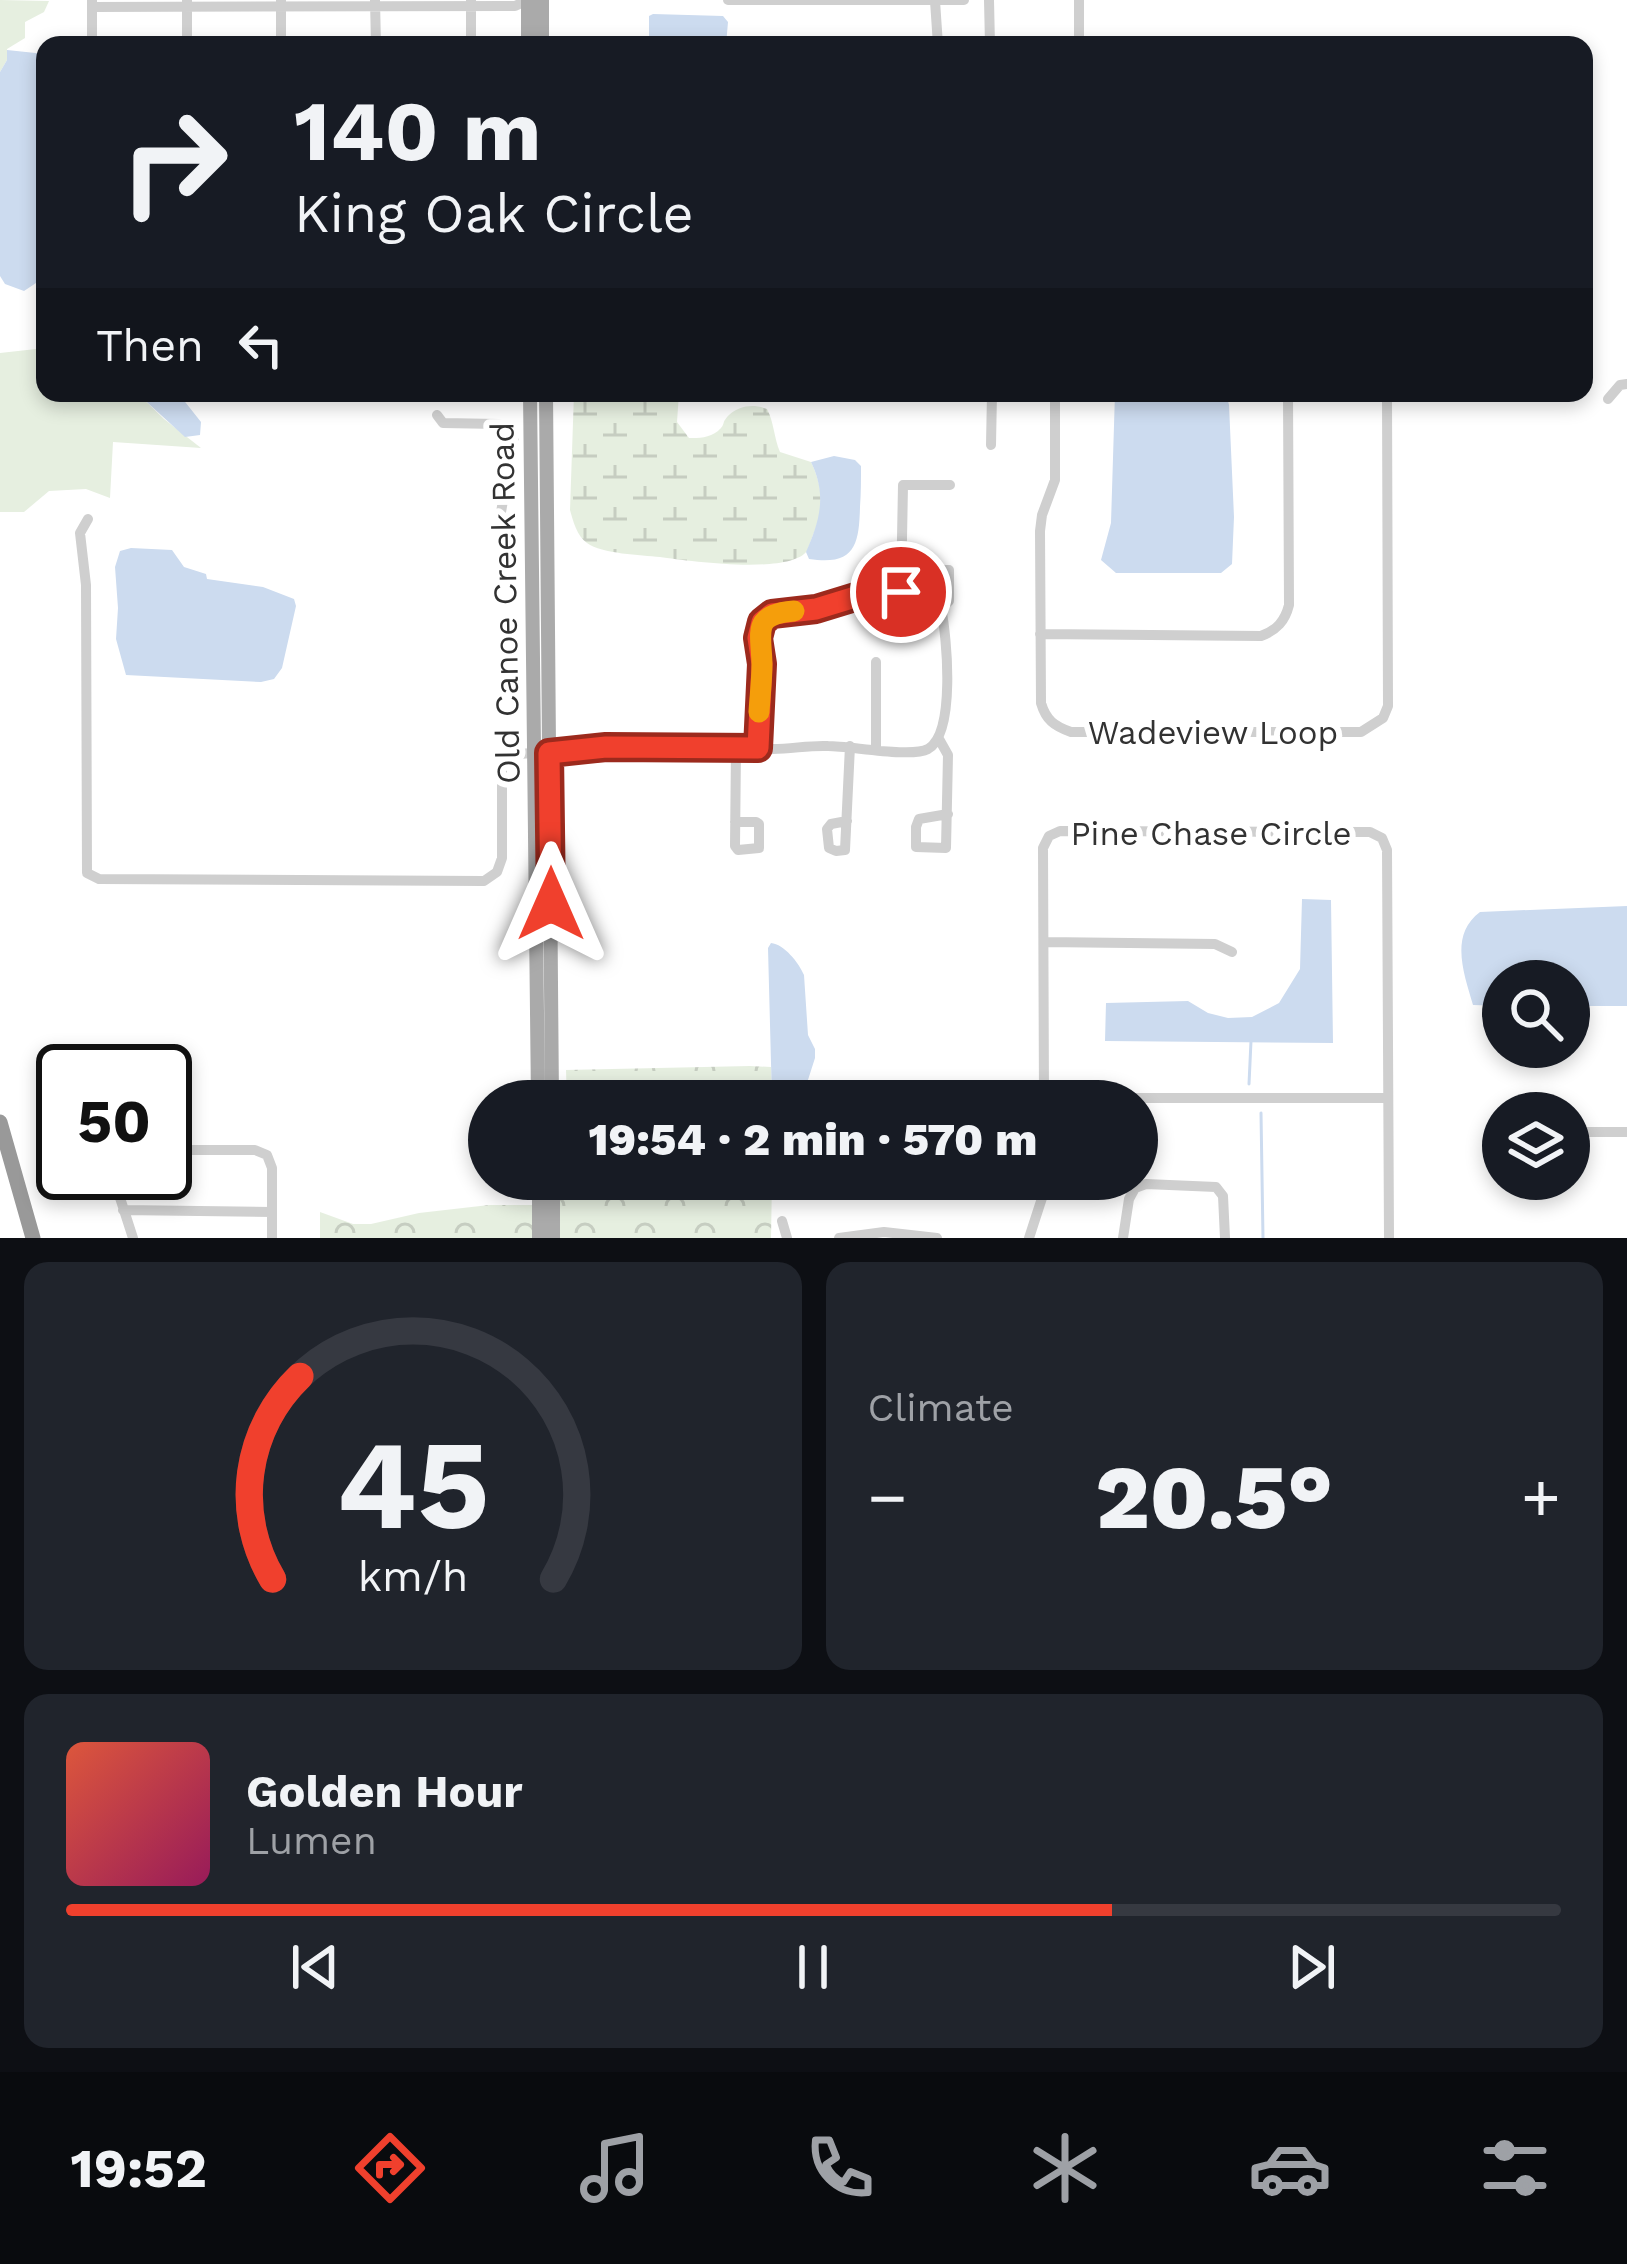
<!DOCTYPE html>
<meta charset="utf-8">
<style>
body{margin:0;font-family:"Work Sans",sans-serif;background:#20242c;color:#f1f3f6;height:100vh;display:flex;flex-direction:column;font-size:45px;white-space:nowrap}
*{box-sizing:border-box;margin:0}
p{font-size:39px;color:#9ea1a6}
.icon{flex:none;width:66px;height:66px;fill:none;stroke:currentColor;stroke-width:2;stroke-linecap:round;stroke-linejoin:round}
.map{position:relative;height:1238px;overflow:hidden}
.drawer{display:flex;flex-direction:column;gap:24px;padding:24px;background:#0d0f14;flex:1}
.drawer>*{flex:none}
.banner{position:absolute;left:36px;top:36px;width:1557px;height:366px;border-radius:24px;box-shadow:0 6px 18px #0003;background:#171b24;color:#f1f3f6;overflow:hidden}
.fabs{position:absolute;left:1482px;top:960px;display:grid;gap:24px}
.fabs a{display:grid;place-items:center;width:108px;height:108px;border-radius:50%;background:#171b24;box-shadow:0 6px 18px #0003;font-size:60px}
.speed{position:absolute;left:36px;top:1044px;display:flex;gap:24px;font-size:60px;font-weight:700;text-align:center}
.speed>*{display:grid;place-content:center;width:156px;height:156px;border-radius:50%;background:#171b24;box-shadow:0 6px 18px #0003;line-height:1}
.speed .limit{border:6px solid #111;border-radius:18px;background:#fff;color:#111}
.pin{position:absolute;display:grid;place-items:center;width:102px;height:102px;color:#fff;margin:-51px;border:6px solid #fff;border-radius:50%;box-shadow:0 3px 12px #0007}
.me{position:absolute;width:132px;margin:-66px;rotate:0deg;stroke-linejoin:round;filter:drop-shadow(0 0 9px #0008)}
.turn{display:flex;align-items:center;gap:42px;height:252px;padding:0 60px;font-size:54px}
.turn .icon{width:156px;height:156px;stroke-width:2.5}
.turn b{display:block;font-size:84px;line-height:102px}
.then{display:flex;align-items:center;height:114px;padding:0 60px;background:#0003;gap:24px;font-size:45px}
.big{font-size:90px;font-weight:800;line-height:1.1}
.drawer .tile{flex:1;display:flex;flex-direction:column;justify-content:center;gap:18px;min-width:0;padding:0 42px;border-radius:24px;background:#20242c}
.drawer .dial{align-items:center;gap:0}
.dial svg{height:312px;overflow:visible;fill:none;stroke:#363941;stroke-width:7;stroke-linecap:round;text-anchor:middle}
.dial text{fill:#f1f3f6;stroke:none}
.song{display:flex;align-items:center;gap:36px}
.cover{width:144px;height:144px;border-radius:18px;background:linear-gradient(135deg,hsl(10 70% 55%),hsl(330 70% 35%))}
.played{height:12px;border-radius:6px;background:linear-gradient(90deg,#f0402d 70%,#363941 70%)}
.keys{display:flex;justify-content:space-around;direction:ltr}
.heat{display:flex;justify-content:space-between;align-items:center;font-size:66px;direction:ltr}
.drawer .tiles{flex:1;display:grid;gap:24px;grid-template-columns:1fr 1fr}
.tile:last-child{grid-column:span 2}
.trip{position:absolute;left:468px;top:1080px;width:690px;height:120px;border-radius:60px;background:#171b24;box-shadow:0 6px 18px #0003;font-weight:800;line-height:120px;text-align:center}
.tabs{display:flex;height:192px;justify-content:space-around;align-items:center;background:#090b0e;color:#9ea1a6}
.tabs .icon{width:84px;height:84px}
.tabs .current{color:#f0402d}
.tabs b{font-size:54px;color:#f1f3f6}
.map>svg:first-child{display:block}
</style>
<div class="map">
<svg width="1627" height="1238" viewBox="0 0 1627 1238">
<defs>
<pattern id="forest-crowns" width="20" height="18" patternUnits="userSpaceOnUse" patternTransform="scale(3)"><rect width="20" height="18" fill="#e6efe0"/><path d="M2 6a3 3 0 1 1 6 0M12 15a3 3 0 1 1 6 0" fill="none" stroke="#c6cdc1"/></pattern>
<pattern id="wetland-marsh" width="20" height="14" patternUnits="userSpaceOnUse" patternTransform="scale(3)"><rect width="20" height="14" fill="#e6efe0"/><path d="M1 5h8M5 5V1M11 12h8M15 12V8" fill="none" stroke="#c6cdc1"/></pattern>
</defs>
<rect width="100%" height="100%" fill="#fff"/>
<path fill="#e6efe0" d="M0,0L49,1L44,12L25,22V38L7,49V60L0,72Z
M45,348V393H137L164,419L201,448L113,442L110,498L86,489L49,491L24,512H0V353Z"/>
<path fill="url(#forest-crowns)" d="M750,1066L771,1067L772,1101H567L566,1070Z
M568,1179H772L771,1238H557V1199L564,1192Z
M489,1205H535L536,1238H320V1212L353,1224H371L419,1213Z"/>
<path fill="url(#wetland-marsh)" d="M574,393H679L677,422L689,438C699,438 709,438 718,431C727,423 720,424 729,415C740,405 754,404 767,409C774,422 774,438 780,452L811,462C823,487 824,508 814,533C813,534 808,550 807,551C789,575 689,561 660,557C641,555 602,554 587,543C577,536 573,521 570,510Z"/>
<path fill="#ccdbef" d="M653,14L723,16L728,22L726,45H649V16Z
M7,50L45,54V277L24,291L5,284L0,276V72L7,60Z
M137,393H178L201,422L200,435L185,437Z
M1115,393H1226L1229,405L1234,517L1232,564L1221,573H1116L1101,560L1111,523Z
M834,456L855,460L861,466C861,479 861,493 860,507C859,545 855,566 809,559L806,552C820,520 827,495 811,462Z
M131,548L172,550L184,567L206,574L207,579L263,587L294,599L296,606L282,668L274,679L261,682L126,675L116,639L118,608L115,567L120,551Z
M1302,899L1331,900L1333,1043L1105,1041L1106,1003L1188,1001L1208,1013L1228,1018L1252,1017L1279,1003L1300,969Z
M1627,906V1006H1569V981H1503V1006L1473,1005C1464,974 1449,935 1480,912Z
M771,943C784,944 799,963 804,975L808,1035L815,1049V1058L807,1083V1101H772L768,948Z"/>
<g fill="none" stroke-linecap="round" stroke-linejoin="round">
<path stroke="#ccdbef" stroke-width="3" d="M1249,1084L1251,1041
M1261,1113L1263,1238"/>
<path stroke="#cfcfcf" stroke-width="10" d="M92,0V45
M187,0V45
M281,0V45
M375,0L376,45
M728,0H964
M989,0L990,45
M1079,0V45
M935,1L938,45
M92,7L515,6L528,0
M471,45V0
M1055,393V480L1042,515L1040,531L1041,703C1046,720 1054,726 1071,732H1361L1383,718L1388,706L1387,393
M1608,399L1620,385L1627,384
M437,415L443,423L499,424L513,431L514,439L501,512L502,523L507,531
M991,445L992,393
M88,519L80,533L86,585L87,873L99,879L484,881L497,872L502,858V761L507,755C541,753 574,748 608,747C663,744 718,748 773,749C792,749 810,745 828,746C851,746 911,758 928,749C956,733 947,637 941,608L922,596L901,592L865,594L816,609L772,614L762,623L758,637L762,664L758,748
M901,570H949V601L941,608
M901,592L903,485H950
M1040,634L1261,636C1277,630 1285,621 1289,605L1288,393
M876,662V748
M939,739L948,755L946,848L916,847V827L919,819L948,814
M847,821L831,824L827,829L829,848L836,851L845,850L850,746
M735,822H756L759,824V848L738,850L735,846L736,748
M1044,942L1215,944L1232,952
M1044,1098H1388
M1044,1101L1043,848L1049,836L1060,831L1370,832L1382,838L1387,850L1389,1238
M1569,1132H1627
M165,1150H255L267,1155L272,1168V1238
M112,1173L133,1238
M123,1210L272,1212
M782,1221L787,1238
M839,1238L884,1232L937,1238
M1029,1238L1042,1198L1043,1179
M1123,1238L1129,1199L1135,1188L1146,1184L1216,1187L1223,1196L1225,1238"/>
<path stroke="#aaa" stroke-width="14" d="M528,0V45
M542,0V45
M530,393L538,1101
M546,393L552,1101
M539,1179V1238
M553,1179V1238"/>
<path stroke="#999" stroke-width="15" d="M0,1122L33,1238"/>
</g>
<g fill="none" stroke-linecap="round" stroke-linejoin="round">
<g stroke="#9c2a1d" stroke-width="30">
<path id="route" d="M551,904L549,753L606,747L758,748L762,664L758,638L762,622L772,614L816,609L865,594L901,592"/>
</g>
<use href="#route" stroke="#f0402d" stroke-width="21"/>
<path stroke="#f59e0b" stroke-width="21" d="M759,712C760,696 762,679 762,664C761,630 752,615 794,611"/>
</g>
<g text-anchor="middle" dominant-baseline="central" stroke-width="12" stroke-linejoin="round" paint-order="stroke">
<g font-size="33" fill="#323232" stroke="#fff">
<text transform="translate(505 603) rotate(-91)">Old Canoe Creek Road</text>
<text x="1213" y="732">Wadeview Loop</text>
<text x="1211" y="833">Pine Chase Circle</text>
</g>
</g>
</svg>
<div class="fabs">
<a><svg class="icon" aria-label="search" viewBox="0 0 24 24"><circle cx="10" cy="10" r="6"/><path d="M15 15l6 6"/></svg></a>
<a><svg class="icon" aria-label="layers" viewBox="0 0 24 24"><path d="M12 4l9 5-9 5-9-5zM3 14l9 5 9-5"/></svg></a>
</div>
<div class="speed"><div class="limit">50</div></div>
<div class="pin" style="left:901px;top:592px;background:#d93025"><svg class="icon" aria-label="arrive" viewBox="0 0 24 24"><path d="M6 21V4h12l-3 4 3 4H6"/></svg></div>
<svg class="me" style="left:551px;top:904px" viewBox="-20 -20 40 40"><path d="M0-17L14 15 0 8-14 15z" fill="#f0402d" stroke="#fff" stroke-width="4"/></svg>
<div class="trip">19:54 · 2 min · 570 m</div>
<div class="banner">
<div class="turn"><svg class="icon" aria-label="right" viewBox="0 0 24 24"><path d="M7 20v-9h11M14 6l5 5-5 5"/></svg><div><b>140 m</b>King Oak Circle</div></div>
<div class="then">Then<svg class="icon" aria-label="left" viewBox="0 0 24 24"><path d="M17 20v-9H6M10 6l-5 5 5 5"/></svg></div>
</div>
</div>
<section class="drawer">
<div class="tiles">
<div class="tile dial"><svg viewBox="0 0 100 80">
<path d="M14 69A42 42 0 1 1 86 69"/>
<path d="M14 69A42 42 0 0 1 21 17" stroke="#f0402d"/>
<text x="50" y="56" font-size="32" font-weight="700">45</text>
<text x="50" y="72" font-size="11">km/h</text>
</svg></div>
<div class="tile"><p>Climate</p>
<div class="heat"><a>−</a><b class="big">20.5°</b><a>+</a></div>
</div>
<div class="tile">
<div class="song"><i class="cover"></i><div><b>Golden Hour</b><p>Lumen</p></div></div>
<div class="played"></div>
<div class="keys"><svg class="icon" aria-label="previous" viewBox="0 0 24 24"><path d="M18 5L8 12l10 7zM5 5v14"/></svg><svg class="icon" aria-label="pause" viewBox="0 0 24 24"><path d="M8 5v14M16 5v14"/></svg><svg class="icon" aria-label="next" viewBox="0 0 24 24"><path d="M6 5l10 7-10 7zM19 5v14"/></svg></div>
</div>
</div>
</section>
<nav class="tabs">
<b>19:52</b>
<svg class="icon current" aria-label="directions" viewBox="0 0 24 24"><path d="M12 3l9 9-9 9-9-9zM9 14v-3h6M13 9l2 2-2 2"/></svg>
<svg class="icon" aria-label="music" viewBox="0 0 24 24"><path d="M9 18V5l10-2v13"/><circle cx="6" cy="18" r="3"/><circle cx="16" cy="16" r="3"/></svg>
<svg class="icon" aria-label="phone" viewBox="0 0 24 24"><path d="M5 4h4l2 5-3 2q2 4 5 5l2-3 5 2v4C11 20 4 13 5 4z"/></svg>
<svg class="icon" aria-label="climate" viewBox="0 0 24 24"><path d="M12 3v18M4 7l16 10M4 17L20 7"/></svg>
<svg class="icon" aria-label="car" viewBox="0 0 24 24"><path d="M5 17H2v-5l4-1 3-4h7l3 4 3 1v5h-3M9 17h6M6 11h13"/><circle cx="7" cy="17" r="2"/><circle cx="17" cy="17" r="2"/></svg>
<svg class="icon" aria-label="filters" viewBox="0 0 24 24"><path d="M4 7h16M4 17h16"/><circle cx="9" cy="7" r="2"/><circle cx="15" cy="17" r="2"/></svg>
</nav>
